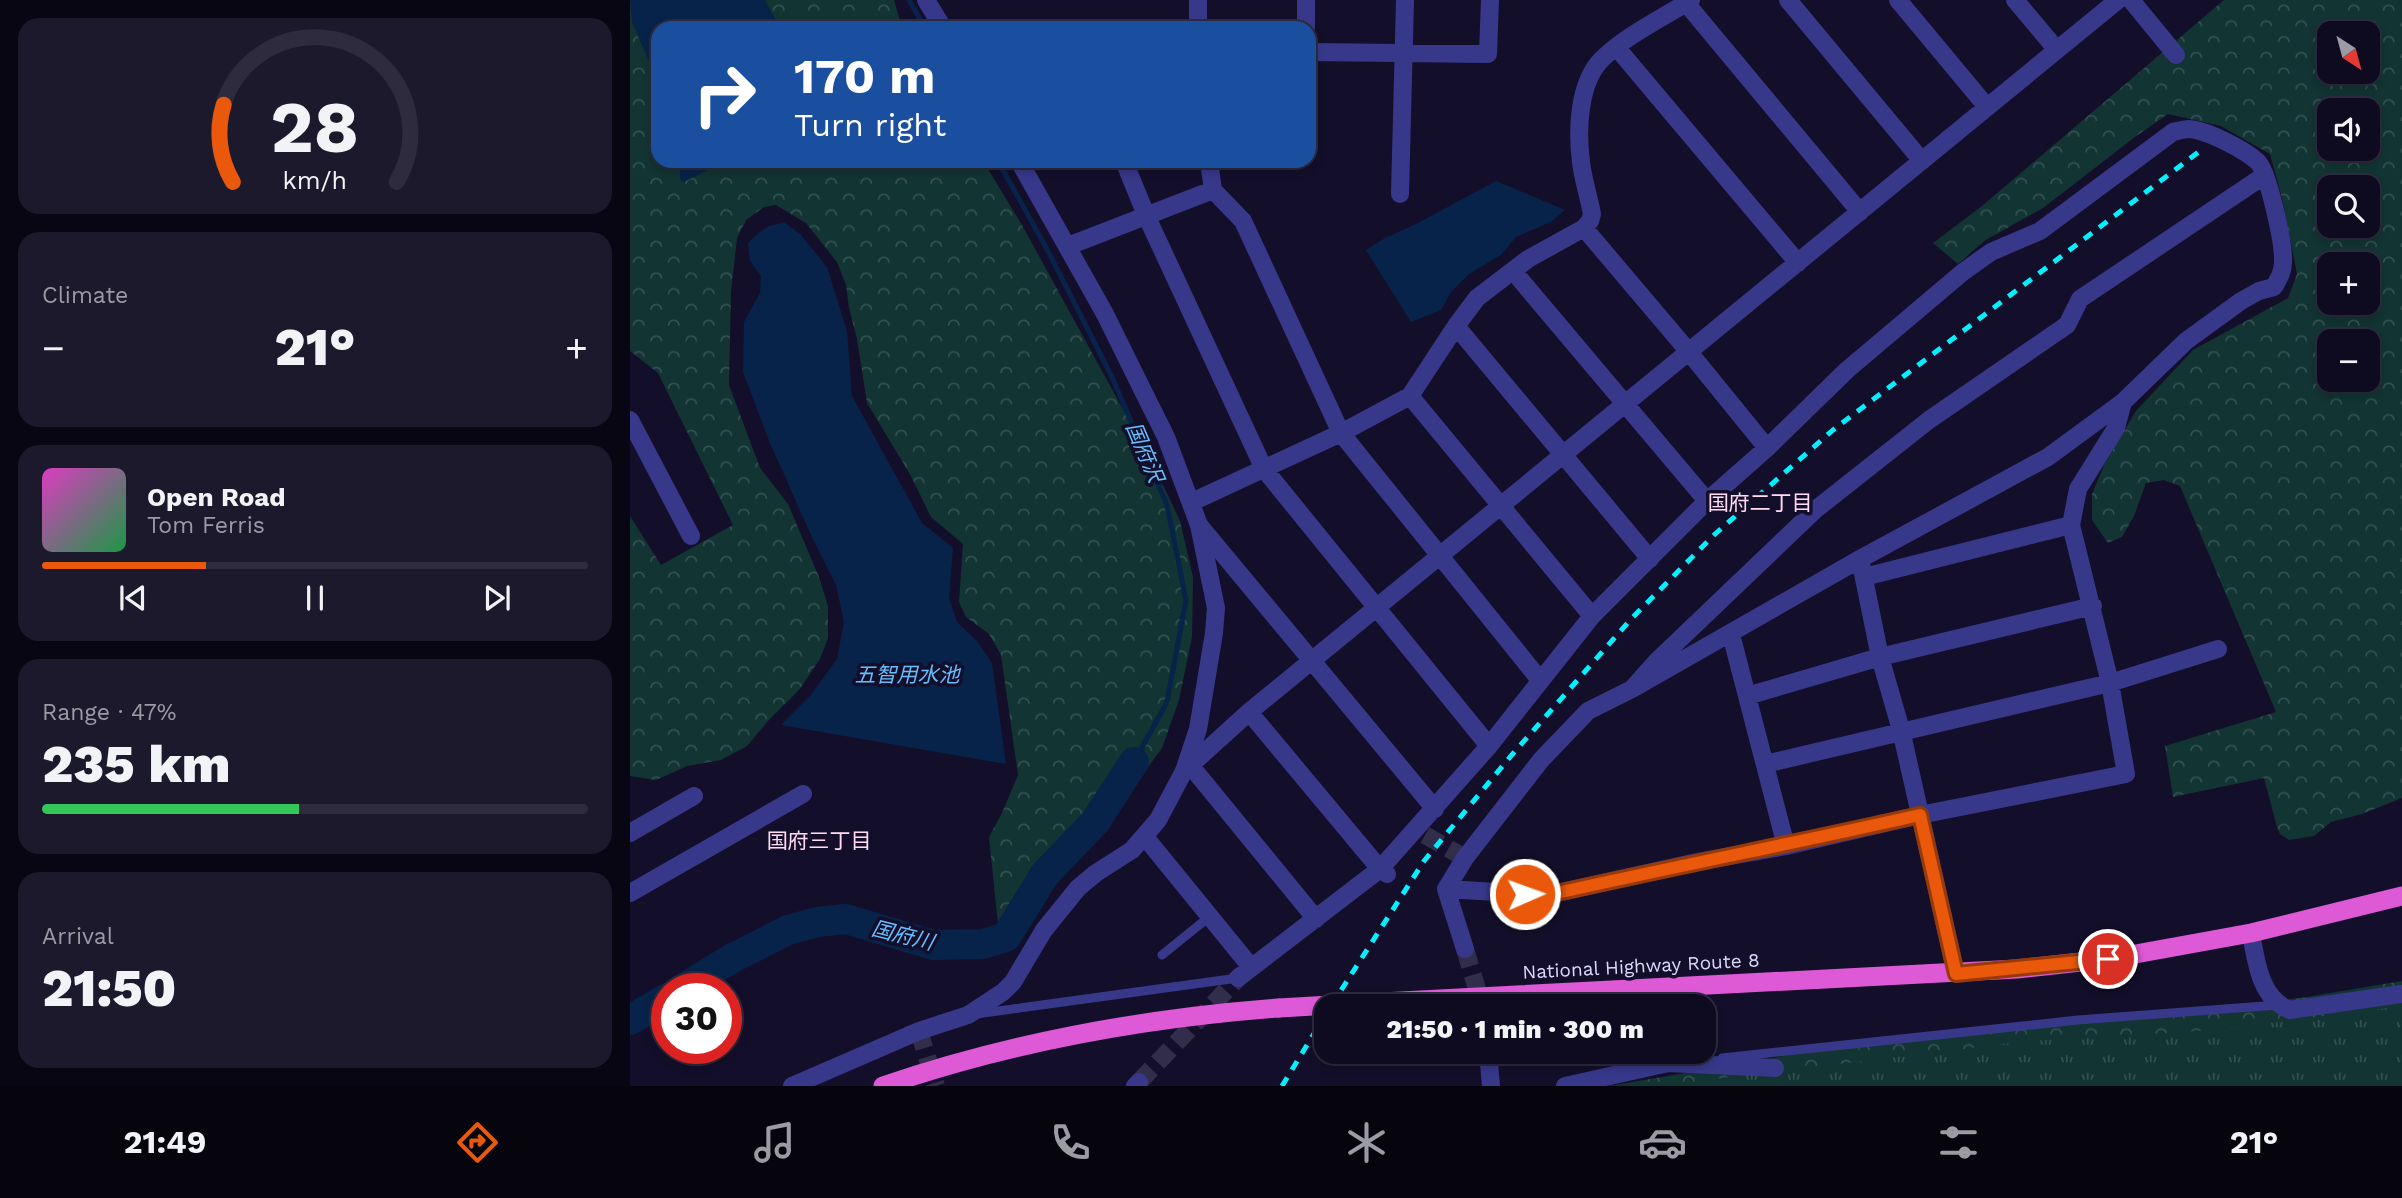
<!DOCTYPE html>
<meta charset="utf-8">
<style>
body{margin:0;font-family:"Work Sans","Noto Sans JP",sans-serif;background:#1c192d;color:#f1f3f6;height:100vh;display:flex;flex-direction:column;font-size:26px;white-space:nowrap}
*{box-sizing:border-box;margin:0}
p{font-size:23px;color:#9b9ba5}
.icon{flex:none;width:38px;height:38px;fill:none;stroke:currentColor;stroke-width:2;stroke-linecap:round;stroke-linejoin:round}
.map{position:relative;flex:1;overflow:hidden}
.details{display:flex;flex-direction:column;gap:18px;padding:18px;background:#080612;width:630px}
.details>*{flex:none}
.banner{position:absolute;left:21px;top:21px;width:665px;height:147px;border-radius:21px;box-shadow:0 4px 10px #0003,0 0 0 2px #2e2b3e;background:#1a4fa0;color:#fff;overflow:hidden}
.needle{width:46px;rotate:144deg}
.buttons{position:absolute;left:1687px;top:21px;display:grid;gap:14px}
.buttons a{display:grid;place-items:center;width:63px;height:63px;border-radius:14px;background:#0e0b20;box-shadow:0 4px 10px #0003,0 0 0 2px #2e2b3e;font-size:35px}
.speed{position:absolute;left:21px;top:973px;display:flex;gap:14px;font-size:35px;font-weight:700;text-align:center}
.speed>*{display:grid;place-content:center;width:91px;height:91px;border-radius:50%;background:#0e0b20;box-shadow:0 4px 10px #0003,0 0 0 2px #2e2b3e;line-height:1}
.speed .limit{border:10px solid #d22;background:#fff;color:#111}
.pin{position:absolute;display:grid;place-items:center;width:60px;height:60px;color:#fff;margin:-30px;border:4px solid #fff;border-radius:50%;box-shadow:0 2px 7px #0007}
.me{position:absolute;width:77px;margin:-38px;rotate:88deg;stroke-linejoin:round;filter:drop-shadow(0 0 5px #0008)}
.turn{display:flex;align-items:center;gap:24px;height:147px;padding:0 28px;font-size:32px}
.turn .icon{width:91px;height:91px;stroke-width:2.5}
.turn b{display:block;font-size:49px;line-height:60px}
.big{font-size:52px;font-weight:800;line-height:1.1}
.details .tile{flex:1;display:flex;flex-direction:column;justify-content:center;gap:10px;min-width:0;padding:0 24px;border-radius:21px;background:#1c192d}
.details .dial{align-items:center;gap:0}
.dial svg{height:182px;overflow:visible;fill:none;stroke:#2e2b3e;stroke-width:7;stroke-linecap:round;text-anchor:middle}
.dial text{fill:#f1f3f6;stroke:none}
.song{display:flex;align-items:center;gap:21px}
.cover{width:84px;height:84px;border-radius:10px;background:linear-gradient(135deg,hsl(310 70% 55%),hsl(140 70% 35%))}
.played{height:7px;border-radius:4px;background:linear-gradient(90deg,#ea580c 30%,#2e2b3e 30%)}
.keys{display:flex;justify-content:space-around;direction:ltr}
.heat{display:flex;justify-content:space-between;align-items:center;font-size:38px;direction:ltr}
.charge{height:10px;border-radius:5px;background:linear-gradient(90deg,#34c759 47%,#2e2b3e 0)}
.trip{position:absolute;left:684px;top:994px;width:402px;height:70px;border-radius:21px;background:#0e0b20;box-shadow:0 4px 10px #0003,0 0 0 2px #2e2b3e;font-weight:800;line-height:70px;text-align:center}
.menu{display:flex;height:112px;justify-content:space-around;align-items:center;background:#06040d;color:#9b9ba5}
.menu .icon{width:49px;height:49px}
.menu .active{color:#ea580c}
.menu b{font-size:32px;color:#f1f3f6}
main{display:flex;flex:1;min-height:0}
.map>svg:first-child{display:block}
</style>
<main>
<section class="details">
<div class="tile dial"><svg viewBox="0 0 100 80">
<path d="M14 69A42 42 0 1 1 86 69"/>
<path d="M14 69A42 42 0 0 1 10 35" stroke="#ea580c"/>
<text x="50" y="56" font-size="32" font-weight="700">28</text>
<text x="50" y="72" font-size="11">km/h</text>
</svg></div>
<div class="tile"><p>Climate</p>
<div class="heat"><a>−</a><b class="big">21°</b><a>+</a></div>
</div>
<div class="tile">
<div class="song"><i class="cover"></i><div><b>Open Road</b><p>Tom Ferris</p></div></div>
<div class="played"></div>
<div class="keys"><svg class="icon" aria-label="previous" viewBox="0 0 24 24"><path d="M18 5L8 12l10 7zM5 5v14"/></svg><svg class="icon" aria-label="pause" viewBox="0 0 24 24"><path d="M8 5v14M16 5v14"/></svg><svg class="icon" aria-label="next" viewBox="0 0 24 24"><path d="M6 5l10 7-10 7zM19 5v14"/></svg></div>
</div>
<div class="tile"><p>Range · 47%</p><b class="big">235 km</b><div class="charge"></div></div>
<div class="tile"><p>Arrival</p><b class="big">21:50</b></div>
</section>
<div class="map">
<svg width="1772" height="1086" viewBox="0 0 1772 1086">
<defs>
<pattern id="forest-crowns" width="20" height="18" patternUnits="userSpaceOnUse" patternTransform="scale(1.75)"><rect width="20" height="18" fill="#123432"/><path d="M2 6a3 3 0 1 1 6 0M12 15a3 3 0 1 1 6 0" fill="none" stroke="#345151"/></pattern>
<pattern id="park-tufts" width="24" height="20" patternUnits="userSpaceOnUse" patternTransform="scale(1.75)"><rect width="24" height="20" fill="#123432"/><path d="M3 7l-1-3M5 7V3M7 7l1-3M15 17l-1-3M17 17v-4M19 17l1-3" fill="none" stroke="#345151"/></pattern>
</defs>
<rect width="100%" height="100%" fill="#130f2a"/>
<path fill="url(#forest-crowns)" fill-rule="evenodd" d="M0,0H264L272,28H28V161H353L392,225L524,466L550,521L563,577L562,637L549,700L532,748L502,789L454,840L429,874L392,916L368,924L359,837L372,813L388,775L371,655L359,634L336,617L329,602L333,544L301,517L281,476L237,403L227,339L219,308L216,285L207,262L176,223L146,205L134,207L116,220L107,238L101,292L99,385L130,468L158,504L189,577L198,606V638L190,659L169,690L138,721L117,746L91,760L57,766L26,780L0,776V516L31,565L103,525L28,373L0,351Z
M1594,0H1772V798L1732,814L1701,822L1684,836L1659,840L1650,834L1647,827L1634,778L1543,797L1535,746L1646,712L1550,486L1534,480L1516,483L1504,516L1492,537L1478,543L1462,520V494L1475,463L1506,411L1563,350L1658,298L1667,274L1652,198L1640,154L1591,126L1538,114L1505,137L1413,208L1354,241L1328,264L1303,243L1352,206ZM1699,33H1738V72H1699ZM1699,110H1738V149H1699ZM1699,187H1738V226H1699ZM1699,264H1738V303H1699ZM1699,341H1738V380H1699Z
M1772,981V1086H979L1177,1052L1289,1037L1670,998Z"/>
<path fill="url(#park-tufts)" d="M1772,1006V1086H1051L1092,1078L1400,1041L1586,1030Z"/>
<path fill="#08234a" d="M0,0H135L150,28H28V83L2,22Z
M50,161H95L54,182L50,179Z
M866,181L935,210L921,222L886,237L871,255L839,274L821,292L811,310L781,322L736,250L755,238L786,224Z
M155,223L171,235L197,267L217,331L222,396L292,523L323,548L319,598L327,622L347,641L362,663L376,764L151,725L180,696L207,659L214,622L206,585L181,535L140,443L113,372L114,322L130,293L131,276L120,261L118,243C130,231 137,224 155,223Z"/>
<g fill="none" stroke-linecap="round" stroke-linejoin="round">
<path stroke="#08234a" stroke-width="5" d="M279,0L295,28
M368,161L418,251L482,377L537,505L556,600L537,702L504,762"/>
<path stroke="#08234a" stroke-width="30" d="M52,989L101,959L158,930L187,922L216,919L303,945L353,944L376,937L415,874L465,822L504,762
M0,1020L37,998"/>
<path stroke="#312d4a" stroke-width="18" stroke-dasharray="18 9" stroke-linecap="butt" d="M795,835L835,858
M835,949L852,1006
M289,1031L306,1086
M509,1082L608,978"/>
<path stroke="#38388b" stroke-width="9" d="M532,955L579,917
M346,1014L608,978
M1092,1058L1448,1020L1648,1005"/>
<path stroke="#38388b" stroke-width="18" d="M1158,0L1292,161
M1268,0L1357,107
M1385,0L1427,50
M1501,0L1546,55
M1056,3L1230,212
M568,28V0
M676,28V0
M987,48L1168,263
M679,52L858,54L860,0
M494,161L516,215L634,469L859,746
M579,161L583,190L613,221L711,433L910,680
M770,194L775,0
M954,228L1059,352L1137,448
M438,246L583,190
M883,271L1077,501
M826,326L1020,559
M780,396L962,616
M0,420L61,536
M562,502L711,433L780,396L826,326L847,298L898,259L954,228L960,221L962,214C959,197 953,180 951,162C947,131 948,83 972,59C997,35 1032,18 1061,0
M569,525L805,809
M1230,559L1250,657L1271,730L1326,974
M1234,577L1441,525
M1103,642L1156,846
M1002,689L958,711L911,760L835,858L816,889L918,895L1067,862L1156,846L1290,815L1496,774L1480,683L1441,525L1448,489L1486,428L1493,402
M1117,696L1250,657L1463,606
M619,712L750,869L757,874
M1135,764L1480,683L1588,649
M560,765L686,919
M554,771L619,712L1488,0
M0,833L64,796
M515,837L621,967
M816,889L835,949
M0,893L173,794
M1621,933C1626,961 1630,999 1660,1010L1772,994
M608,978L750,869L859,746L962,616L1077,501L1137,448L1217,370L1333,272L1361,252L1410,231L1543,132C1549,131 1554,129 1559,129C1577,130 1615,150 1628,162C1639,175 1654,244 1653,262C1653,272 1649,278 1644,287L1629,291L1611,301L1556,341L1493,402L1418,457L1230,559L1002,689L1027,661L1185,510L1299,420L1437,325L1450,299L1635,175
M858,1052L861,1086
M505,1086L509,1082
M935,1086L1038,1063L1145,1068"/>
<path stroke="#38388b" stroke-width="18" d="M296,0L313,28
M162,1086L289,1031L338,1015L373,992L383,982L414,930L448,888L466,873L502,850L528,820L554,771L568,729L584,633L586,608L569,525L536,437L514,393L475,314L389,161"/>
<path stroke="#de59d6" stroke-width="19" d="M752,1002L1387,969L1478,959L1621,933L1772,896
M253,1086C382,1042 514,1018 649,1008"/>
<path stroke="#04f0ff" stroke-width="5" stroke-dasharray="10 9" stroke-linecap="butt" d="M701,1006L794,861L880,757L1002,618L1084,535L1203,430L1571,150
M652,1086L696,1014"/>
<path stroke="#de59d6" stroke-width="19" d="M649,1008L752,1002"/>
</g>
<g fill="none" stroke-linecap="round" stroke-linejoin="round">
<g stroke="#983908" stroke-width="18">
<path id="route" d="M895,894L918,895C1042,867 1166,843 1290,815L1326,974L1478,959"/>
</g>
<use href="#route" stroke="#ea580c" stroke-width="12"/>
</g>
<g text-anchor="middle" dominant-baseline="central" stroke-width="7" stroke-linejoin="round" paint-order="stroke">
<g font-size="19" fill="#dbd8ff" stroke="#130f2a">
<text transform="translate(1011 966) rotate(-3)">National Highway Route 8</text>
</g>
<g font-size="21" font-style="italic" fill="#66beff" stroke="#130f2a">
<text transform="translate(515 452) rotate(67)">国府沢</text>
<text x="277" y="674">五智用水池</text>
<text transform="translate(273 935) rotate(14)">国府川</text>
</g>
<g font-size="21" fill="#ffdaf3" stroke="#130f2a">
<text x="1130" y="502">国府二丁目</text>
<text x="189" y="840">国府三丁目</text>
</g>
</g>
</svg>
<div class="buttons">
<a><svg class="needle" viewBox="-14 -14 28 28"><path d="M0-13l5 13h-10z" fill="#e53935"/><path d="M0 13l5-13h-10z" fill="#9b9ba5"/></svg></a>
<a><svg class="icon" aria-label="sound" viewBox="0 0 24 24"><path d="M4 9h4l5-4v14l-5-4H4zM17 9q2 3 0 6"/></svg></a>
<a><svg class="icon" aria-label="search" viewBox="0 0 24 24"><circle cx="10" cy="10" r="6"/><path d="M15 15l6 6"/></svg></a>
<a>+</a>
<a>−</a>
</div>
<div class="speed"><div class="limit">30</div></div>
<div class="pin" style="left:1478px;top:959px;background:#d93025"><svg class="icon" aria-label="arrive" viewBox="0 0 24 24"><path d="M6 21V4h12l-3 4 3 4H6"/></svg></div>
<svg class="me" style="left:895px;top:894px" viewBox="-20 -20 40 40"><circle r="17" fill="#ea580c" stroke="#fff" stroke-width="3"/><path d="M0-11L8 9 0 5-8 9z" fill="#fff"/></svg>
<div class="trip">21:50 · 1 min · 300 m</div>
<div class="banner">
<div class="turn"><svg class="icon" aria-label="right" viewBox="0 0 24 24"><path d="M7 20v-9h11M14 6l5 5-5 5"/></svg><div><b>170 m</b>Turn right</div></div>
</div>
</div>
</main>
<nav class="menu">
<b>21:49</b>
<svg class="icon active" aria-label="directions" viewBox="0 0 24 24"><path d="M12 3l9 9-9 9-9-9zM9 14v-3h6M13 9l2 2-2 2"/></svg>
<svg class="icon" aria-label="music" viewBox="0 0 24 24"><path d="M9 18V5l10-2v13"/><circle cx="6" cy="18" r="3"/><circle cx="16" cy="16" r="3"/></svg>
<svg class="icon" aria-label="phone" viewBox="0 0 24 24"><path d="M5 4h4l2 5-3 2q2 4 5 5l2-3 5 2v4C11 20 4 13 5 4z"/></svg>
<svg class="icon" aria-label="climate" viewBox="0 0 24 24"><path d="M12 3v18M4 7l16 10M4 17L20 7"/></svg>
<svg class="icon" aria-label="car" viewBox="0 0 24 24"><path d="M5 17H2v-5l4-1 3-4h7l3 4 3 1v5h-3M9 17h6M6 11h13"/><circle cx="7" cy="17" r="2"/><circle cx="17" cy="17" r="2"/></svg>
<svg class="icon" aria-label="filters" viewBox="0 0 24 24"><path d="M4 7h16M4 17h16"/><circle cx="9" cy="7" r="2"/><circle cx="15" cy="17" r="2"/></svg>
<b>21°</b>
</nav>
